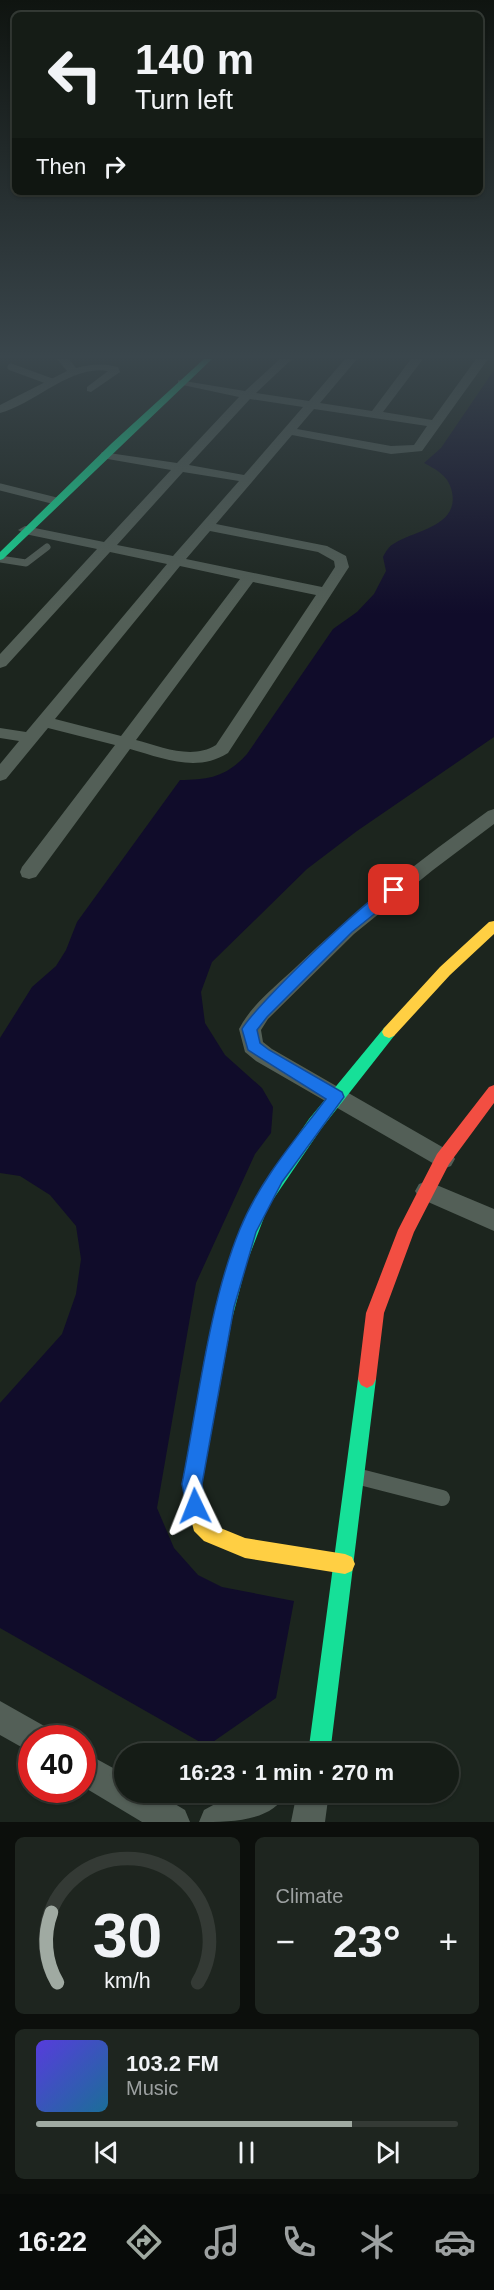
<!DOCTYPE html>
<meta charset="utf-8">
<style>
body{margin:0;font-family:Arial,sans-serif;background:#1e251f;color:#f1f3f6;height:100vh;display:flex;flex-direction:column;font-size:22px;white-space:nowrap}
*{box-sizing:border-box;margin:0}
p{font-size:20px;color:#9da1a1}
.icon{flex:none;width:33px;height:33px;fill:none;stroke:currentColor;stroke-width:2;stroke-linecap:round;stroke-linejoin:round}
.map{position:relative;height:1822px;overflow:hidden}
.side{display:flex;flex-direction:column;gap:15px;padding:15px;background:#0c0f0c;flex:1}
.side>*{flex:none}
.hud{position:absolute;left:12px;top:12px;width:471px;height:183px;border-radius:9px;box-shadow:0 2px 4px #0004,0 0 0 2px #343a35;background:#151c16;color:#f1f3f6;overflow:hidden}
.speed{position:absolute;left:18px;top:1725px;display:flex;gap:12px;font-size:30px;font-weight:700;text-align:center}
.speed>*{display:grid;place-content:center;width:78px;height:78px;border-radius:50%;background:#151c16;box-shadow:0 2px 4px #0004,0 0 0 2px #343a35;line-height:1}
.speed .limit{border:9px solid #d22;background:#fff;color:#111}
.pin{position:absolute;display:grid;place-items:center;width:51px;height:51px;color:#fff;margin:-26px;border-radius:12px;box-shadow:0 3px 9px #0006}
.me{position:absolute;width:66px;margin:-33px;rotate:358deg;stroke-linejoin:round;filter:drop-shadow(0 0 4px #0008)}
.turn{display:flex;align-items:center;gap:21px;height:126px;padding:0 24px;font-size:27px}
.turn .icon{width:78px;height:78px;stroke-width:2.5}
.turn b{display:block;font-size:42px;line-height:51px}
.then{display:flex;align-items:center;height:57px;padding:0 24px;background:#0003;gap:12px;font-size:22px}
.big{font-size:45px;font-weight:600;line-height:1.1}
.side .card{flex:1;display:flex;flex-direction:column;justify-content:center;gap:9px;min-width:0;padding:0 21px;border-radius:9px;background:#1e251f}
.side .dial{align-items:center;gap:0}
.dial svg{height:156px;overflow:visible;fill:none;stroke:#343a35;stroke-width:7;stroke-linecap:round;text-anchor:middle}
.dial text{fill:#f1f3f6;stroke:none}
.song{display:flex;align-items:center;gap:18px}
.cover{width:72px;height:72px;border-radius:9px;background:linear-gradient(135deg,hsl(250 70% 55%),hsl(200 70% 35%))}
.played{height:6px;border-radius:3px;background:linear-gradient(90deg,#a0aaa2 75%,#343a35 75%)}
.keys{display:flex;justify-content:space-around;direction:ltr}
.heat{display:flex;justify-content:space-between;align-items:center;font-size:33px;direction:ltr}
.side .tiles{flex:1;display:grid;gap:15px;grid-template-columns:1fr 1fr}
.card:last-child{grid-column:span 2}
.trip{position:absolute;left:114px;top:1743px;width:345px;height:60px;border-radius:30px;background:#151c16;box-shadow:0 2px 4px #0004,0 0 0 2px #343a35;font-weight:600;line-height:60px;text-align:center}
.dock{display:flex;height:96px;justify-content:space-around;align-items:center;background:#080b09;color:#9da1a1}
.dock .icon{width:42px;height:42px}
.dock .current{color:#a0aaa2}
.dock b{font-size:27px;color:#f1f3f6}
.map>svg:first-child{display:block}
</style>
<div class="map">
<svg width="494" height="1822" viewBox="0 0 494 1822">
<rect width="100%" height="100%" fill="#1c251e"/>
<path fill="#100c2a" d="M494,370V737L357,831L307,869L212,962L201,992L205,1023L225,1055L262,1088L273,1107L271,1133L255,1154L196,1283L157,1508L174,1548L198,1575L222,1587L294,1601L276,1698L207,1746L0,1628V1403L62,1334L76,1294L81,1259L76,1226L50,1195L20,1176L0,1173V1038L32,987L56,966L66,950L77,922L180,780C210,780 227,776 247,754L333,629L357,612L374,594L386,571L383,557C386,551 389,546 395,543C416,530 459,526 452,492C449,476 437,470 424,463L441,448Z"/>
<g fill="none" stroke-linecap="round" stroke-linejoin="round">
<path stroke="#535f57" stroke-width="7" d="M11,367L52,382
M0,487L56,501
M0,559L26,563L47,547"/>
<path stroke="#535f57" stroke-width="16" d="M364,1478L442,1498"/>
<path fill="#535f57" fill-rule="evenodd" d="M57,359H69L76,368C91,364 103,363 118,367L120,372L91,392L87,391V387L108,371C72,364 34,404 0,413V405L67,371Z
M280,359H292L256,393L309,401L345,359H357L320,403L372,411L411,359H423L383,412L432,420L476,359H488L422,451L391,454L292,435L216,524L327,546L346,556L349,567L228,753C197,773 162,758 130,749L36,877L29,879L22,877L20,872L22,867L115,745L48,728L6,779L0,781V764L19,741L0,738V728L26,732L167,564L110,552L6,666L0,668V654L97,549L25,534L18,530L25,526L104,542L171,470L102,458L100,455L102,452L177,463L239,397L178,384V380L245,391ZM250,399L303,407L244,475L189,465ZM314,409L427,426L414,445L391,446L297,429ZM183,472L239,481L173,556L117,545ZM210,531L318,552L334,561L335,567L322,587L186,559ZM180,566L240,579L121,736L55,719ZM253,582L316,595L216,745C192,760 162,747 136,740Z
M494,809V824L433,870L354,934L268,1019L261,1030L263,1042L272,1049L451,1152L455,1159L451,1166L443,1169L256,1061L245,1052L239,1029C252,1004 275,987 295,968C355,910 420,860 488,811Z
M427,1181L494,1209V1231L419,1198L415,1191L419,1184Z
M0,1701L46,1727L51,1738H32V1753L0,1735Z
M82,1751L124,1774V1792H155L185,1810L190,1822H142L82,1786Z
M237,1792H287C273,1822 230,1822 199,1822L204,1810Z
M297,1792H329L325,1822H291Z"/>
<path fill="#16e098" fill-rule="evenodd" d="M204,359H212L3,559L0,560V552L112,443Z
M389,1026L394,1028L396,1032L394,1036L321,1129L268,1207L247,1262L232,1319L229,1325L223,1327L217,1325L214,1319L229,1262L255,1198L309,1119L384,1028Z
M367,1370L373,1373L376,1379L330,1754H308L358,1379L361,1373Z"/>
<path fill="#ffcf43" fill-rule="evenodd" d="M494,921V934L450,975L394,1036L389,1038L384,1036L382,1032L384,1028L440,967L489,922Z
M223,1311L229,1313L232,1319L202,1484L210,1519L218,1527L245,1538L345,1554L352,1557L355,1564L352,1571L345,1574L245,1558L204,1541L194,1531L182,1484L214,1319L217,1313Z"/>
<path fill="#f24e42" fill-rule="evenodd" d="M494,1085V1103L449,1164L414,1232L384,1313L376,1379L373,1385L367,1388L361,1385L358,1379L366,1313L398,1230L437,1154L489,1087Z"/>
</g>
<linearGradient id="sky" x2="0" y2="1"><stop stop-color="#0f1410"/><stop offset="0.58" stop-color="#3a464c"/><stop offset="1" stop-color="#3a464c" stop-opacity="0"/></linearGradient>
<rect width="494" height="614" fill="url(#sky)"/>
<path fill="#1a73e8" stroke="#114b97" stroke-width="1.5" d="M394,885L399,887L401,890L399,894L352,932L267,1017L257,1030L260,1043L269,1050L342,1092L344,1097L282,1182L256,1232L234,1307L202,1484L205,1506L202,1513L195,1516L188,1513L182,1484C198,1403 209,1304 240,1229C260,1180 295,1140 326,1099L248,1050L242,1029C255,1006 372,892 394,885Z"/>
</svg>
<div class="speed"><div class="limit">40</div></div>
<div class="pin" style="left:394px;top:890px;background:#d93025"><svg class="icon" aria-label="arrive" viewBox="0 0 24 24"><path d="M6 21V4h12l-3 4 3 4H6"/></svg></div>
<svg class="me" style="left:195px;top:1506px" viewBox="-20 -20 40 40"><path d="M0-17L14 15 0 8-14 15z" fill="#1a73e8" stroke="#fff" stroke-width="4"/></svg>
<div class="trip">16:23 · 1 min · 270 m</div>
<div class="hud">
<div class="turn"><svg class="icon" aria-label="left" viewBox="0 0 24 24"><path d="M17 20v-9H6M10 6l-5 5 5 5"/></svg><div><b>140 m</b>Turn left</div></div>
<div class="then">Then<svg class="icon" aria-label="right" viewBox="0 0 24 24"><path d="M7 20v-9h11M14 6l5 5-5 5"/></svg></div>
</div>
</div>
<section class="side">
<div class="tiles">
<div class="card dial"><svg viewBox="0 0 100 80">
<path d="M14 69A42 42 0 1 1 86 69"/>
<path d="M14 69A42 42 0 0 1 11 33" stroke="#a0aaa2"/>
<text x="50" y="56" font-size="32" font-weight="700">30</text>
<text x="50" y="72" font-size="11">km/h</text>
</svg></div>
<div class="card"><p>Climate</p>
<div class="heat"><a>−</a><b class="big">23°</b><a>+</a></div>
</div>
<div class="card">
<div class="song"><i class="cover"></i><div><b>103.2 FM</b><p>Music</p></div></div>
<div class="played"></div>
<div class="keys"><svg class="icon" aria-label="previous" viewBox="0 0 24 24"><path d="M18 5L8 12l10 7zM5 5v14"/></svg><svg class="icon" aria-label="pause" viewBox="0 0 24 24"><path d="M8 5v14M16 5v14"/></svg><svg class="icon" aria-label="next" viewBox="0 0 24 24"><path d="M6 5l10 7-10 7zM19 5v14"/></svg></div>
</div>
</div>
</section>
<nav class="dock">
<b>16:22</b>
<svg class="icon current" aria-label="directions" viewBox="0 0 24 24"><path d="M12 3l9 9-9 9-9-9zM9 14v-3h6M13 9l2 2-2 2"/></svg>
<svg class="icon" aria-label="music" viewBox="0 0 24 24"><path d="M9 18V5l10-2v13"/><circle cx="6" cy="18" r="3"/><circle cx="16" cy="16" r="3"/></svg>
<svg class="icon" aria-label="phone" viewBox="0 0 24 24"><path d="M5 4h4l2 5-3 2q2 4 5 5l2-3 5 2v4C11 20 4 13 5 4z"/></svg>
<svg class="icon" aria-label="climate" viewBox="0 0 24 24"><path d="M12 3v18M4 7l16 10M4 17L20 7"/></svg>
<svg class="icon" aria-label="car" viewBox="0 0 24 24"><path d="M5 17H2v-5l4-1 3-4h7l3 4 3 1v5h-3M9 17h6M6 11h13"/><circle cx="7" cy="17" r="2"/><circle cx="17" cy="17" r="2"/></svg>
</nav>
